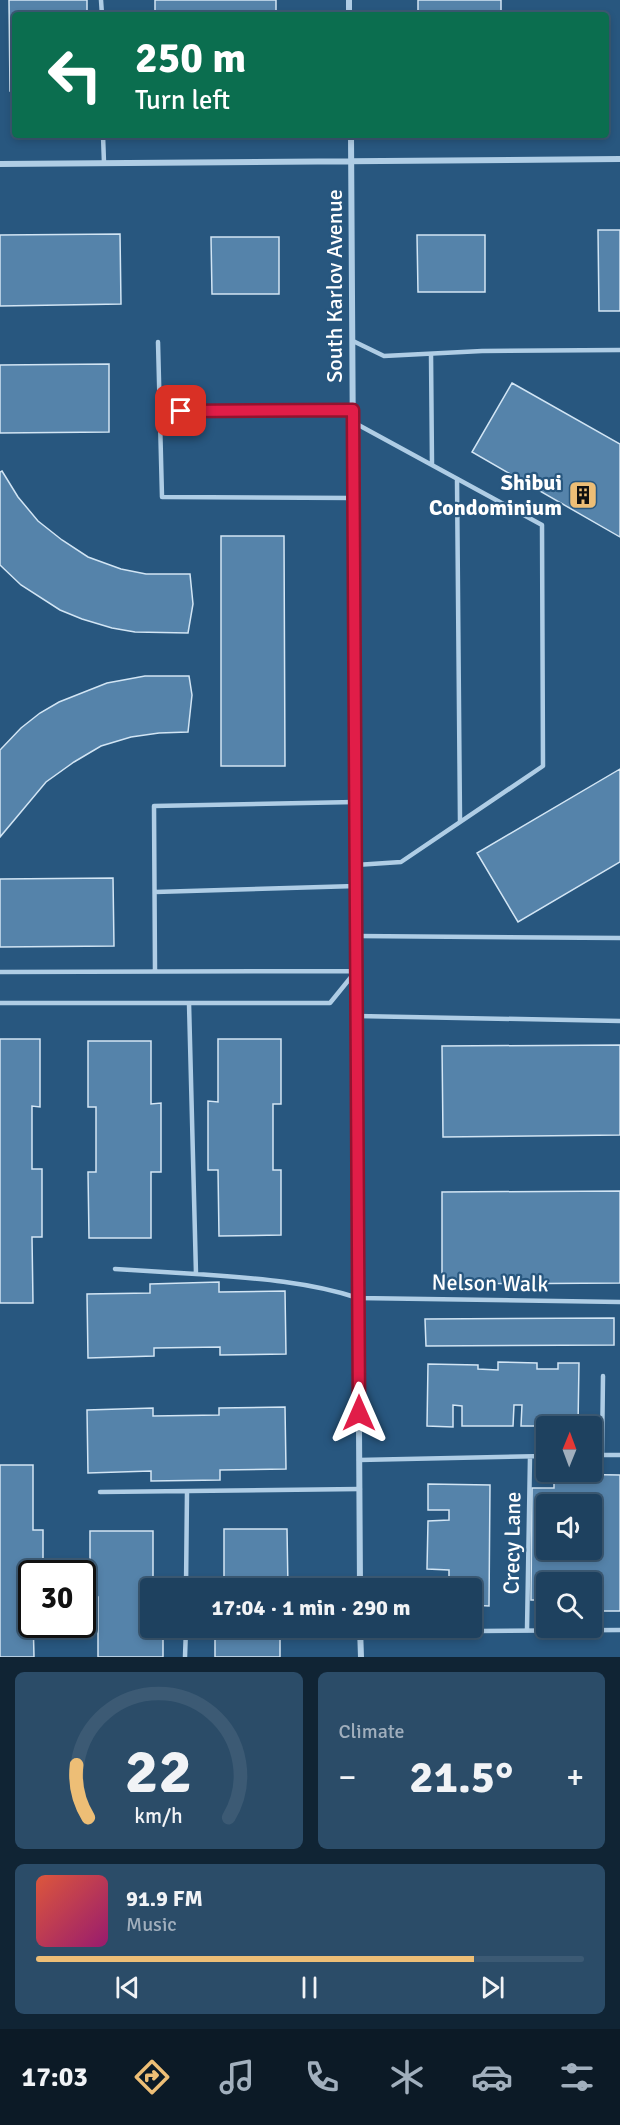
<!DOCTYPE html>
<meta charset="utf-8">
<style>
body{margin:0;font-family:Signika,sans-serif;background:#2b4c68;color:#f1f3f6;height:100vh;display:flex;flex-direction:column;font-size:22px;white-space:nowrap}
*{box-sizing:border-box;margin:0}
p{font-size:20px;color:#a1afbd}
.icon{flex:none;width:33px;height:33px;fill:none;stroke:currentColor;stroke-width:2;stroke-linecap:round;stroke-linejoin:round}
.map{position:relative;height:1657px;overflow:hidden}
.panel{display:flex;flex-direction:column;gap:15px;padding:15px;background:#102434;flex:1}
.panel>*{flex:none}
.banner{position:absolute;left:12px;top:12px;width:597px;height:126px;border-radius:6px;box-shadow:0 3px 9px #0003,0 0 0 2px #3c5a74;background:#0b6e4f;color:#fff;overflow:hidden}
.needle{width:39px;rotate:1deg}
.tools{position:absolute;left:536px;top:1416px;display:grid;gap:12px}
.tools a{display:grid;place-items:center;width:66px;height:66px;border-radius:6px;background:#1e415f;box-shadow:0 3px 9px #0003,0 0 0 2px #3c5a74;font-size:30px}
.speed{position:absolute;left:18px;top:1560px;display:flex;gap:12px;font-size:30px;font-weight:700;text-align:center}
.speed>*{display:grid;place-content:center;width:78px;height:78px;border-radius:50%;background:#1e415f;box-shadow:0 3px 9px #0003,0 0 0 2px #3c5a74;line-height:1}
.speed .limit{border:3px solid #111;border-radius:9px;background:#fff;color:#111}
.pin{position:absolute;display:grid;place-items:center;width:51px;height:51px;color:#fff;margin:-26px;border-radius:12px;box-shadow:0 3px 9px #0006}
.me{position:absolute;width:66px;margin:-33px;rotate:0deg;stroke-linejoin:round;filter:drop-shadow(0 0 4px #0008)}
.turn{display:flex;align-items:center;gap:21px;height:126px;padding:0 24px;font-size:27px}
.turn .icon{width:78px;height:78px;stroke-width:2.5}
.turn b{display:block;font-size:42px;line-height:51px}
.big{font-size:45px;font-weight:800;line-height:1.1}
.panel .widget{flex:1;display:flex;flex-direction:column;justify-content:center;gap:9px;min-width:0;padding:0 21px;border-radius:9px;background:#2b4c68}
.panel .dial{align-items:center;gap:0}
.dial svg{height:156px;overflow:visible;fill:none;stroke:#3c5a74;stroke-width:7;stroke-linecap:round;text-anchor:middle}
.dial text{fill:#f1f3f6;stroke:none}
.song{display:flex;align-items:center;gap:18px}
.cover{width:72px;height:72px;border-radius:9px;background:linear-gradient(135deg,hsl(10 70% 55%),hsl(320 70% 35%))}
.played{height:6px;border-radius:3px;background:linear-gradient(90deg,#edbe76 80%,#3c5a74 80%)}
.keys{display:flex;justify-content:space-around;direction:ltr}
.heat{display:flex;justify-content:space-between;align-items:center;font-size:33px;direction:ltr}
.panel .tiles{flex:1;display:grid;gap:15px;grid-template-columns:1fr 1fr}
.widget:last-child{grid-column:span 2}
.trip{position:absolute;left:140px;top:1578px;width:342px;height:60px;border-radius:6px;background:#1e415f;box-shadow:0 3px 9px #0003,0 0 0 2px #3c5a74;font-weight:800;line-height:60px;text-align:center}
.dock{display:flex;height:96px;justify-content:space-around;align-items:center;background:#0c1a26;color:#a1afbd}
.dock .icon{width:42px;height:42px}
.dock .on{color:#edbe76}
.dock b{font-size:27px;color:#f1f3f6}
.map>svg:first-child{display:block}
</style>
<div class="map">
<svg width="620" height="1657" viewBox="0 0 620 1657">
<rect width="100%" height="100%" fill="#28577f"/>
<path fill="#5583aa" stroke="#d2e5f4" stroke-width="1.5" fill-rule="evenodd" d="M9,0H87V15H15V91H10Z
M155,0H276V15H155Z
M418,0H501V15H418Z
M598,230H620V311H599Z
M120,234L121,304L0,306V235Z
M417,235H485V292H418Z
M211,237H279V294H212Z
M109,364V432L0,433V365Z
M512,383L620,444V537L472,452Z
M2,471L18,497L38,521L62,540L88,557L121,569L146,574H190L193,604L188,633L135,632L112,628L82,619L60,610L21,585L0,565V472Z
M221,536H284L285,766H221Z
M145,676H189L192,695L188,732L159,733L131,737L101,746L74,762L46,782L0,837V750L21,728L40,713L59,702L107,683Z
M620,769V862L518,922L477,853Z
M113,878L114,946L0,947V879Z
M0,1039H40V1107L32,1106V1169H42V1237H32L33,1303H0Z
M218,1039H281V1104H273V1170H281V1235L219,1236L218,1170H208V1101L218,1102Z
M88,1041H151V1104L161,1103V1172H151V1238H89L88,1172H96V1107H88Z
M620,1045V1135L443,1137L442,1046Z
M620,1191V1283L442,1284V1192Z
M219,1282V1292L285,1291L286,1354L220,1355V1347L154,1348V1356L88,1358L87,1294L150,1293V1284Z
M614,1318V1345L426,1346L425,1319Z
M498,1362L537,1363V1369H558V1363H579L578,1426H521L522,1405H514L513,1426H462V1406L453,1405V1427L427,1426L428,1364L478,1365V1369L498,1370Z
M285,1407L286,1469L220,1470V1480L151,1481V1471L88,1473L87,1410L153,1408V1416L219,1415V1408Z
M0,1465H33V1530H43V1574H32L34,1657H0Z
M554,1474L620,1475V1611H591V1582H546V1600H531L532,1488H554ZM546,1504H591V1550H546Z
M428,1484L490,1485L489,1606L471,1605V1588H428V1578L449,1579V1570L427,1569L428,1521L449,1520V1510H428Z
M224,1529H287L288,1588H224Z
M90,1531H153V1588H150V1628H163V1657H98V1597H90Z
M215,1628H280V1657H215Z"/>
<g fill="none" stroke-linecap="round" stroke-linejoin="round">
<path stroke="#afcde5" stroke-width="4.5" d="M101,0L102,15
M103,135L104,163
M353,341L384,356L482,351L620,350
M158,342L162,497L354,498
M431,354L432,465
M160,412L353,410
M353,422L542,525L543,766L401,862L356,865
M457,479L460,821
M155,892L356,886
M356,936L620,938
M155,971L154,806L355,802
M0,972L356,971
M0,1003H330L356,971
M189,1003L196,1274C251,1278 306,1281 358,1298L620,1302
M357,1016L620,1021
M115,1269L196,1274
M591,1455H620
M602,1455L603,1376
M359,1460L546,1456
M100,1492L360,1489
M186,1588L187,1492
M527,1630L530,1457
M360,1632L620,1630
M185,1657L186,1628"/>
<path stroke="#afcde5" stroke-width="6" d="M349,0V15
M351,135L360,1588
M0,164L620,159
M360,1628L361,1657"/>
</g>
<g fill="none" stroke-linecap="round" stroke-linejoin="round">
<g stroke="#92132f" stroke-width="15">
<path id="route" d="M181,411L353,410L359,1413"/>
</g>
<use href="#route" stroke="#e11d48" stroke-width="10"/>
</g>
<defs>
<g id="building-square" transform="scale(1.5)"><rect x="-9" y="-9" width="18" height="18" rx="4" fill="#edbe76" stroke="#28577f"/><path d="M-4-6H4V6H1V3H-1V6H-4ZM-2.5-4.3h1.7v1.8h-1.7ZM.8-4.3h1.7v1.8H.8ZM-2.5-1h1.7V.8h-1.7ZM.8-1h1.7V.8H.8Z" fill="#111"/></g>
</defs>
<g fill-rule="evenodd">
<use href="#building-square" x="583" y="495"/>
</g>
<g text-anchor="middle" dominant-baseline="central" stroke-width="4.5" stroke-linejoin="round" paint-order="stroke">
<g font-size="22" fill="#fff" stroke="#28577f">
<text transform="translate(334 286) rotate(-90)">South Karlov Avenue</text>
<text transform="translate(490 1283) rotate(1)">Nelson Walk</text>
<text transform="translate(512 1543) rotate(-89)">Crecy Lane</text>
</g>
<g font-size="22" font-weight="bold" fill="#fff" stroke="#28577f" text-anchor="end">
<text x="562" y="482">Shibui<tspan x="562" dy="25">Condominium</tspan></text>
</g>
</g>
</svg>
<div class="tools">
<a><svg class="needle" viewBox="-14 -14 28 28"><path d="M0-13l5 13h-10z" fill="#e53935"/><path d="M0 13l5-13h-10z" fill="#a1afbd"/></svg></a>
<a><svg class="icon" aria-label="sound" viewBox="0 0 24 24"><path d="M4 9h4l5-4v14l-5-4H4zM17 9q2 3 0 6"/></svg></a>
<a><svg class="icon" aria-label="search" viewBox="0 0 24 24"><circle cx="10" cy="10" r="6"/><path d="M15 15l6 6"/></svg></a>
</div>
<div class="speed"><div class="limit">30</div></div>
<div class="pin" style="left:181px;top:411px;background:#d93025"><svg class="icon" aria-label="arrive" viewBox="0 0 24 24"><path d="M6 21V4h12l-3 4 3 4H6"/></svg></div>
<svg class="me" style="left:359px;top:1413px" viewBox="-20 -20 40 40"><path d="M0-17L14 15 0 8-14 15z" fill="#e11d48" stroke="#fff" stroke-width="4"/></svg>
<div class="trip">17:04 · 1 min · 290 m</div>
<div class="banner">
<div class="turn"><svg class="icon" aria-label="left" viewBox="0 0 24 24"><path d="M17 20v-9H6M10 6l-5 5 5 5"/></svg><div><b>250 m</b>Turn left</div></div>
</div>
</div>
<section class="panel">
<div class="tiles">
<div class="widget dial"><svg viewBox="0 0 100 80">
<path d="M14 69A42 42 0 1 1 86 69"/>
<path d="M14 69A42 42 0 0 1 8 42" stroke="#edbe76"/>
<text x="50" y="56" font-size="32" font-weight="700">22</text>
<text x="50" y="72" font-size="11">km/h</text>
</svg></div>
<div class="widget"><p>Climate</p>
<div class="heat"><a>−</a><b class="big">21.5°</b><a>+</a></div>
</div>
<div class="widget">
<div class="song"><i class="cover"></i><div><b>91.9 FM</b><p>Music</p></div></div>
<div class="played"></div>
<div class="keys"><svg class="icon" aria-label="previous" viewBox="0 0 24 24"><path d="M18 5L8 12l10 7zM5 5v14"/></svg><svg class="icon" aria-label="pause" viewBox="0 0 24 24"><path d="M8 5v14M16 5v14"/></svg><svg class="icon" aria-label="next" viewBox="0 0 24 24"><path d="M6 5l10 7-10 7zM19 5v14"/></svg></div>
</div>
</div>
</section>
<nav class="dock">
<b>17:03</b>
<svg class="icon on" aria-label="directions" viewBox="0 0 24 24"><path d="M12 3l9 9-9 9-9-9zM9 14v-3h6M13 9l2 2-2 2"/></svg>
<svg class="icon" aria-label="music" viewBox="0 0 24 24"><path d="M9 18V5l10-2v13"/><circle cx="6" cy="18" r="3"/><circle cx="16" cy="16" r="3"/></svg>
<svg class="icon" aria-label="phone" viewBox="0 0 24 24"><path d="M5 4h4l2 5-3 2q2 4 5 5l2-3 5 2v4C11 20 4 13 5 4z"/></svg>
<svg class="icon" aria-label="climate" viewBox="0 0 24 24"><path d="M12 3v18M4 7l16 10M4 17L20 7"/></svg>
<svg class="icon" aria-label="car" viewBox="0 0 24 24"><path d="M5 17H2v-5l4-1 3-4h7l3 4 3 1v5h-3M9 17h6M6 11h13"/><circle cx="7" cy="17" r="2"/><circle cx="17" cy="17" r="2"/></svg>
<svg class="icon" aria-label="filters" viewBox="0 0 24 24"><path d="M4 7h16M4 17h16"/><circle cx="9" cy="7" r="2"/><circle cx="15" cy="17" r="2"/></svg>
</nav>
